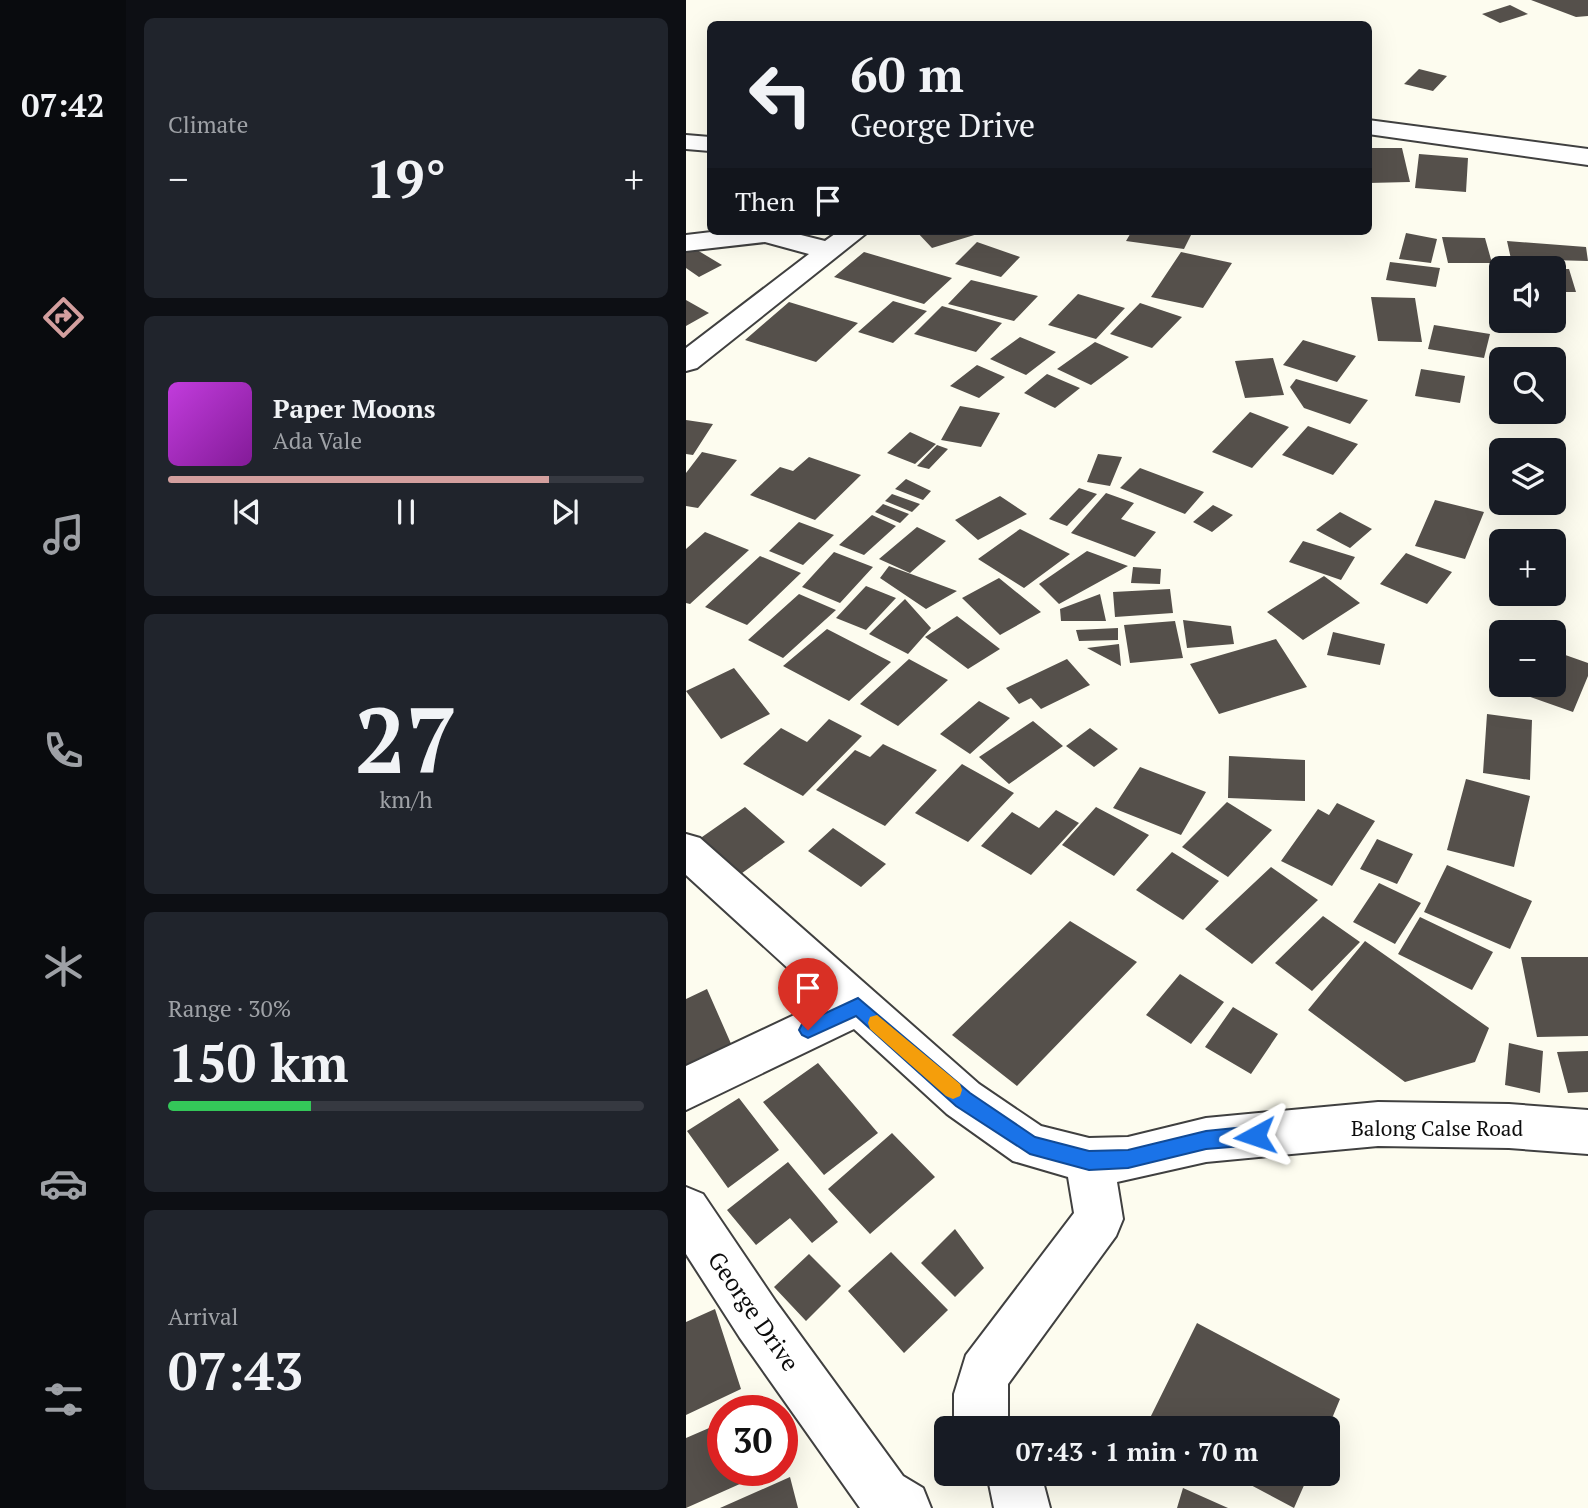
<!DOCTYPE html>
<meta charset="utf-8">
<style>
body{margin:0;font-family:"PT Serif",serif;background:#20242c;color:#f1f3f6;height:100vh;display:flex;flex-direction:column;font-size:26px;white-space:nowrap}
*{box-sizing:border-box;margin:0}
p{font-size:23px;color:#9ea1a6}
.icon{flex:none;width:38px;height:38px;fill:none;stroke:currentColor;stroke-width:2;stroke-linecap:round;stroke-linejoin:round}
.map{position:relative;flex:1;overflow:hidden}
.drawer{display:flex;flex-direction:column;gap:18px;padding:18px;background:#0d0f14;width:560px}
.drawer>*{flex:none}
.hud{position:absolute;left:21px;top:21px;width:665px;height:214px;border-radius:10px;box-shadow:0 7px 28px #0002;background:#171b24;color:#f1f3f6;overflow:hidden}
.buttons{position:absolute;left:803px;top:256px;display:grid;gap:14px}
.buttons a{display:grid;place-items:center;width:77px;height:77px;border-radius:10px;background:#171b24;box-shadow:0 7px 28px #0002;font-size:35px}
.speed{position:absolute;left:21px;top:1395px;display:flex;gap:14px;font-size:35px;font-weight:700;text-align:center}
.speed>*{display:grid;place-content:center;width:91px;height:91px;border-radius:50%;background:#171b24;box-shadow:0 7px 28px #0002;line-height:1}
.speed .limit{border:10px solid #d22;background:#fff;color:#111}
.pin{position:absolute;display:grid;place-items:center;width:60px;height:60px;color:#fff;margin:-72px -30px;border-radius:50% 50% 50% 0;rotate:-45deg;box-shadow:0 0 7px #0007}
.pin .icon{rotate:45deg}
.me{position:absolute;width:77px;margin:-38px;rotate:265deg;stroke-linejoin:round;filter:drop-shadow(0 0 5px #0008)}
.turn{display:flex;align-items:center;gap:24px;height:147px;padding:0 28px;font-size:32px}
.turn .icon{width:91px;height:91px;stroke-width:2.5}
.turn b{display:block;font-size:49px;line-height:60px}
.then{display:flex;align-items:center;height:66px;padding:0 28px;background:#0003;gap:14px;font-size:26px}
.big{font-size:52px;font-weight:600;line-height:1.1}
.drawer .tile{flex:1;display:flex;flex-direction:column;justify-content:center;gap:10px;min-width:0;padding:0 24px;border-radius:10px;background:#20242c}
.drawer .dial{align-items:center;gap:0}
.dial b{font-size:91px;line-height:1}
.song{display:flex;align-items:center;gap:21px}
.cover{width:84px;height:84px;border-radius:10px;background:linear-gradient(135deg,hsl(290 70% 55%),hsl(290 70% 35%))}
.played{height:7px;border-radius:4px;background:linear-gradient(90deg,#d39f9e 80%,#363941 80%)}
.keys{display:flex;justify-content:space-around;direction:ltr}
.heat{display:flex;justify-content:space-between;align-items:center;font-size:38px;direction:ltr}
.charge{height:10px;border-radius:5px;background:linear-gradient(90deg,#34c759 30%,#363941 0)}
.trip{position:absolute;left:248px;top:1416px;width:406px;height:70px;border-radius:10px;background:#171b24;box-shadow:0 7px 28px #0002;font-weight:600;line-height:70px;text-align:center}
main{display:flex;flex:1;min-height:0}
.menu{display:flex;flex-direction:column;width:126px;justify-content:space-around;align-items:center;background:#090b0e;color:#9ea1a6}
.menu .icon{width:49px;height:49px}
.menu .on{color:#d39f9e}
.menu b{font-size:32px;color:#f1f3f6}
.map>svg:first-child{display:block}
</style>
<main>
<nav class="menu">
<b>07:42</b>
<svg class="icon on" aria-label="directions" viewBox="0 0 24 24"><path d="M12 3l9 9-9 9-9-9zM9 14v-3h6M13 9l2 2-2 2"/></svg>
<svg class="icon" aria-label="music" viewBox="0 0 24 24"><path d="M9 18V5l10-2v13"/><circle cx="6" cy="18" r="3"/><circle cx="16" cy="16" r="3"/></svg>
<svg class="icon" aria-label="phone" viewBox="0 0 24 24"><path d="M5 4h4l2 5-3 2q2 4 5 5l2-3 5 2v4C11 20 4 13 5 4z"/></svg>
<svg class="icon" aria-label="climate" viewBox="0 0 24 24"><path d="M12 3v18M4 7l16 10M4 17L20 7"/></svg>
<svg class="icon" aria-label="car" viewBox="0 0 24 24"><path d="M5 17H2v-5l4-1 3-4h7l3 4 3 1v5h-3M9 17h6M6 11h13"/><circle cx="7" cy="17" r="2"/><circle cx="17" cy="17" r="2"/></svg>
<svg class="icon" aria-label="filters" viewBox="0 0 24 24"><path d="M4 7h16M4 17h16"/><circle cx="9" cy="7" r="2"/><circle cx="15" cy="17" r="2"/></svg>
</nav>
<section class="drawer">
<div class="tile"><p>Climate</p>
<div class="heat"><a>−</a><b class="big">19°</b><a>+</a></div>
</div>
<div class="tile">
<div class="song"><i class="cover"></i><div><b>Paper Moons</b><p>Ada Vale</p></div></div>
<div class="played"></div>
<div class="keys"><svg class="icon" aria-label="previous" viewBox="0 0 24 24"><path d="M18 5L8 12l10 7zM5 5v14"/></svg><svg class="icon" aria-label="pause" viewBox="0 0 24 24"><path d="M8 5v14M16 5v14"/></svg><svg class="icon" aria-label="next" viewBox="0 0 24 24"><path d="M6 5l10 7-10 7zM19 5v14"/></svg></div>
</div>
<div class="tile dial"><b>27</b><p>km/h</p></div>
<div class="tile"><p>Range · 30%</p><b class="big">150 km</b><div class="charge"></div></div>
<div class="tile"><p>Arrival</p><b class="big">07:43</b></div>
</section>
<div class="map">
<svg width="902" height="1508" viewBox="0 0 902 1508">
<rect width="100%" height="100%" fill="#fdfcef"/>
<path fill="#55504b" d="M845,0H902V16L890,17Z
M824,5L842,14L814,23L796,14Z
M733,69L761,76L747,91L718,84Z
M682,148H716L724,182L682,183Z
M733,154L782,158L780,192L729,188Z
M230,231H298V232L246,248Z
M446,231H507L498,249L440,241Z
M720,233L751,239L745,263L713,259Z
M756,237L799,238L806,263H762Z
M821,241L900,247L902,261L825,259Z
M291,242L334,257L315,277L269,264Z
M6,247L36,265L13,277L0,268V249Z
M178,252L266,278L238,304L148,277Z
M495,252L546,263L517,308L465,297Z
M704,262L754,268L750,287L700,280Z
M868,269H883L890,292H868Z
M285,280L352,296L328,321L262,304Z
M392,294L439,308L410,339L362,325Z
M685,297L729,298L736,342L692,341Z
M0,300L23,313L0,326Z
M207,301L241,311L207,343L172,332Z
M103,302L172,323L130,362L59,340Z
M454,303L496,317L466,348L424,334Z
M256,306L316,323L290,352L228,334Z
M748,325L804,334L798,358L742,349Z
M334,337L370,352L340,375L304,359Z
M617,340L670,356L651,382L597,365Z
M409,342L443,357L405,385L371,369Z
M587,358L598,395L559,398L549,361Z
M291,365L319,377L293,398L264,386Z
M735,369L779,376L774,403L729,396Z
M361,374L394,388L369,408L338,393Z
M610,379L682,400L664,424L618,408L604,387Z
M274,406L314,413L295,447L255,440Z
M564,412L603,427L566,468L526,452Z
M0,420L27,424L7,455L0,454Z
M622,426L672,444L647,475L596,455Z
M224,432L250,444L229,464L201,453Z
M251,445L262,449L243,469L231,466Z
M16,452L51,460L12,508L0,506V473Z
M412,454L436,457L424,486L401,482Z
M123,457L175,475L129,520L64,495L94,467L107,471Z
M454,468L518,492L499,514L434,488Z
M220,479L245,491L237,500L209,489Z
M393,488L411,494L381,526L363,519Z
M420,493L448,503L435,519L470,532L449,557L385,533Z
M206,494L234,504L226,512L199,501Z
M314,496L341,514L292,540L269,520Z
M749,500L798,512L779,559L729,546Z
M197,504L223,514L214,523L189,512Z
M527,505L547,515L526,532L507,522Z
M654,512L686,529L664,548L630,530Z
M186,515L210,526L178,555L153,545Z
M113,522L148,535L117,565L83,551Z
M231,527L260,541L224,573L193,559Z
M334,529L384,554L338,588L292,559Z
M19,532L63,550L4,604L0,603V549Z
M617,541L669,557L655,580L603,562Z
M401,551L442,566L373,604L353,584Z
M148,552L187,567L154,603L116,587Z
M720,553L766,572L741,604L694,584Z
M74,556L115,573L61,625L19,607Z
M203,566L225,574L271,591L240,609L194,578Z
M447,567L475,569L474,584L445,583Z
M638,576L674,603L617,640L581,612Z
M313,578L355,612L314,635L276,598Z
M180,586L210,598L180,630L150,618Z
M484,589L487,613L429,617L427,592Z
M113,594L150,610L97,658L62,640Z
M414,594L420,621H375L374,609Z
M219,599L245,628L222,654L183,634Z
M271,616L314,649L282,669L239,637Z
M497,620L545,626L548,644L501,648Z
M489,621L497,658L444,663L438,625Z
M432,628V640L393,641L390,630Z
M141,629L205,662L163,701L97,666Z
M647,632L699,644L694,665L641,655Z
M590,639L621,687L533,714L504,664Z
M433,644L435,666L401,648Z
M868,651L902,663V676L887,712L827,691L830,684H868Z
M223,659L262,680L212,726L174,704Z
M381,659L404,685L355,709L345,698L333,704L320,688Z
M48,668L84,714L35,739L0,691Z
M293,701L324,718L284,754L254,734Z
M801,714L846,720L844,780L797,773Z
M143,719L176,736L117,796L57,764L95,728L121,742Z
M347,721L377,746L323,784L293,757Z
M404,728L432,749L408,767L380,746Z
M197,744L251,770L199,826L130,790L169,750L184,757Z
M543,756L619,760V801L542,798Z
M276,764L328,793L282,842L229,813Z
M454,767L520,792L495,835L427,808Z
M780,779L844,796L828,867L761,850Z
M541,802L586,830L542,877L496,847Z
M651,803L689,821L646,886L595,861L632,809L643,815Z
M59,807L99,842L45,881L6,844Z
M410,807L463,835L428,876L376,845Z
M370,810L393,823L345,875L295,846L326,812L353,828Z
M147,828L200,864L175,887L122,851Z
M691,839L727,854L711,884L674,869Z
M486,852L533,881L497,920L450,890Z
M761,865L846,901L824,949L738,912Z
M585,867L632,900L566,964L519,929Z
M693,883L735,903L709,944L667,922Z
M637,916L674,942L626,991L589,963Z
M734,917L807,952L786,990L712,954Z
M384,921L451,962L331,1086L266,1035Z
M679,941L803,1028L789,1062L719,1082L622,1010Z
M835,957H902V1036L851,1037Z
M494,974L538,1002L505,1044L460,1015Z
M21,989L50,1055L0,1078V999Z
M547,1007L592,1034L565,1074L519,1047Z
M823,1043L857,1051L854,1093L819,1085Z
M902,1051V1092L882,1093L871,1052Z
M132,1063L192,1133L138,1175L77,1102Z
M53,1098L93,1150L42,1188L1,1131Z
M206,1133L249,1177L184,1234L142,1189Z
M102,1162L152,1222L126,1243L104,1218L70,1245L41,1210Z
M269,1229L298,1268L269,1297L235,1263Z
M205,1252L262,1310L218,1353L162,1291Z
M123,1254L155,1286L120,1321L88,1287Z
M29,1309L55,1389L0,1415V1322Z
M511,1323L654,1399L642,1428L460,1426Z
M37,1422V1470H73L74,1475L0,1508V1438Z
M544,1474H623L608,1508Z
M104,1477L112,1508H34Z
M497,1488L542,1508H491Z"/>
<g fill="none" stroke-linecap="round" stroke-linejoin="round">
<g stroke="#404040" stroke-width="4">
<path id="minor" d="M682,120L902,149V165L682,134Z
M0,135L24,137V151L0,149Z
M34,231H99L139,241L153,231H183L11,368L0,371V348L123,254L79,242L0,251V235Z
M0,834L14,838L293,1084L355,1126L403,1138L442,1137L520,1118L692,1102L823,1104L902,1110V1154L823,1148L692,1146L520,1162L431,1182L437,1219L430,1236L322,1384V1428H268V1394L280,1355L388,1213L382,1177L327,1161L261,1114L168,1029L0,1110V1066L138,1001L0,875Z
M0,1187L17,1194L90,1302L217,1476L237,1488L245,1508H174L54,1338L0,1254Z
M301,1474H355L364,1508H308Z"/>
</g>
<use href="#minor" fill="#fff" fill-rule="evenodd"/>
</g>
<path fill="#1a73e8" stroke="#114b97" stroke-width="2" d="M172,998L284,1093L349,1137L403,1151L442,1150L520,1131L569,1126L576,1129L579,1136L576,1142L569,1145L520,1149L442,1168L403,1170L344,1154L270,1106L170,1016L122,1038L116,1035L113,1030L116,1024Z"/>
<path fill="#f59e0b" d="M191,1015L274,1084L276,1090L274,1096L267,1099L260,1096L184,1029L182,1023L184,1017Z"/>
<g text-anchor="middle" dominant-baseline="central" stroke-width="7" stroke-linejoin="round" paint-order="stroke">
<g font-size="21" fill="#0d0d0d" stroke="#fff">
<text x="751" y="1128">Balong Calse Road</text>
</g>
<g font-size="24" fill="#0d0d0d" stroke="#fff">
<text transform="translate(68 1311) rotate(55)">George Drive</text>
</g>
</g>
</svg>
<div class="buttons">
<a><svg class="icon" aria-label="sound" viewBox="0 0 24 24"><path d="M4 9h4l5-4v14l-5-4H4zM17 9q2 3 0 6"/></svg></a>
<a><svg class="icon" aria-label="search" viewBox="0 0 24 24"><circle cx="10" cy="10" r="6"/><path d="M15 15l6 6"/></svg></a>
<a><svg class="icon" aria-label="layers" viewBox="0 0 24 24"><path d="M12 4l9 5-9 5-9-5zM3 14l9 5 9-5"/></svg></a>
<a>+</a>
<a>−</a>
</div>
<div class="speed"><div class="limit">30</div></div>
<div class="pin" style="left:122px;top:1030px;background:#d93025"><svg class="icon" aria-label="arrive" viewBox="0 0 24 24"><path d="M6 21V4h12l-3 4 3 4H6"/></svg></div>
<svg class="me" style="left:569px;top:1136px" viewBox="-20 -20 40 40"><path d="M0-17L14 15 0 8-14 15z" fill="#1a73e8" stroke="#fff" stroke-width="4"/></svg>
<div class="trip">07:43 · 1 min · 70 m</div>
<div class="hud">
<div class="turn"><svg class="icon" aria-label="left" viewBox="0 0 24 24"><path d="M17 20v-9H6M10 6l-5 5 5 5"/></svg><div><b>60 m</b>George Drive</div></div>
<div class="then">Then<svg class="icon" aria-label="arrive" viewBox="0 0 24 24"><path d="M6 21V4h12l-3 4 3 4H6"/></svg></div>
</div>
</div>
</main>
